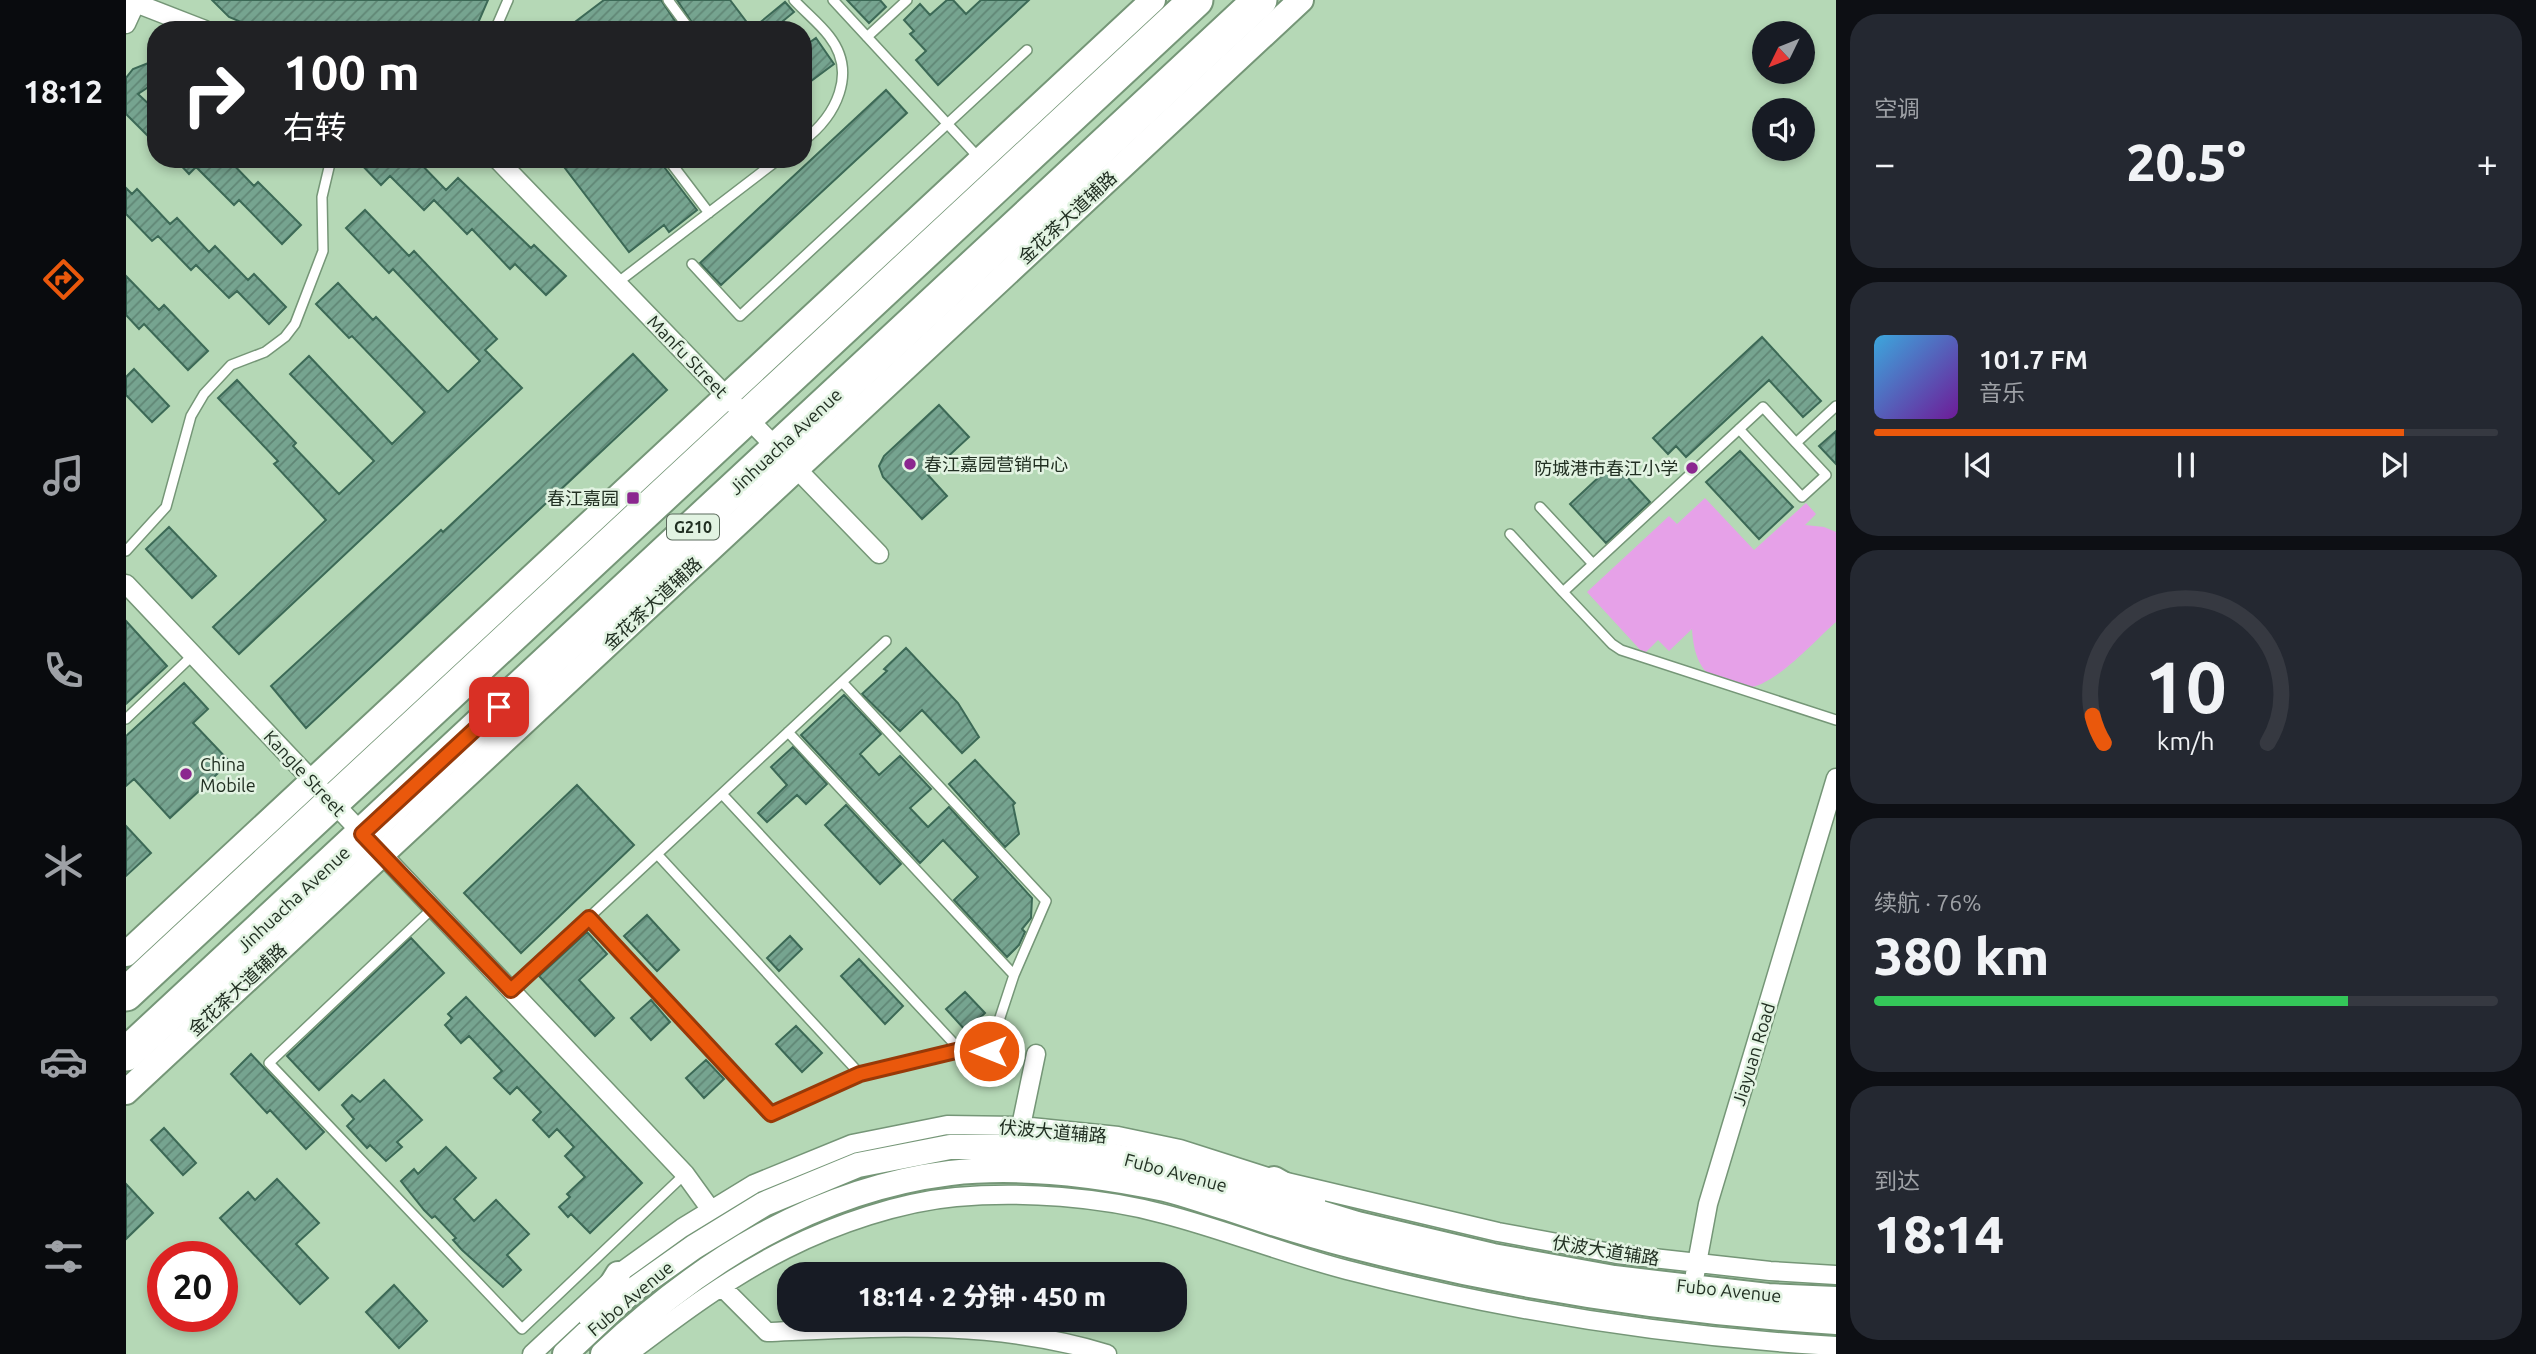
<!DOCTYPE html>
<html lang="zh">
<meta charset="utf-8">
<style>
body{margin:0;font-family:Ubuntu,"Noto Sans SC",sans-serif;background:#242831;color:#f1f3f6;height:100vh;display:flex;flex-direction:column;font-size:26px;white-space:nowrap}
*{box-sizing:border-box;margin:0}
p{font-size:23px;color:#9ea1a6}
.icon{flex:none;width:38px;height:38px;fill:none;stroke:currentColor;stroke-width:2;stroke-linecap:round;stroke-linejoin:round}
.map{position:relative;flex:1;overflow:hidden}
.sheet{display:flex;flex-direction:column;gap:14px;padding:14px;background:#0d0f14;width:700px}
.sheet>*{flex:none}
.banner{position:absolute;left:21px;top:21px;width:665px;height:147px;border-radius:28px;box-shadow:0 4px 10px #0003;background:#202124;color:#fff;overflow:hidden}
.needle{width:46px;rotate:227deg}
.fabs{position:absolute;left:1626px;top:21px;display:grid;gap:14px}
.fabs a{display:grid;place-items:center;width:63px;height:63px;border-radius:50%;background:#171b24;box-shadow:0 4px 10px #0003;font-size:35px}
.speed{position:absolute;left:21px;top:1241px;display:flex;gap:14px;font-size:35px;font-weight:700;text-align:center}
.speed>*{display:grid;place-content:center;width:91px;height:91px;border-radius:50%;background:#171b24;box-shadow:0 4px 10px #0003;line-height:1}
.speed .limit{border:10px solid #d22;background:#fff;color:#111}
.pin{position:absolute;display:grid;place-items:center;width:60px;height:60px;color:#fff;margin:-30px;border-radius:14px;box-shadow:0 4px 10px #0006}
.me{position:absolute;width:77px;margin:-38px;rotate:270deg;stroke-linejoin:round;filter:drop-shadow(0 0 5px #0008)}
.turn{display:flex;align-items:center;gap:24px;height:147px;padding:0 21px;font-size:32px}
.turn .icon{width:91px;height:91px;stroke-width:2.5}
.turn b{display:block;font-size:49px;line-height:60px}
.big{font-size:52px;font-weight:800;line-height:1.1}
.sheet .tile{flex:1;display:flex;flex-direction:column;justify-content:center;gap:10px;min-width:0;padding:0 24px;border-radius:28px;background:#242831}
.sheet .dial{align-items:center;gap:0}
.dial svg{height:182px;overflow:visible;fill:none;stroke:#363941;stroke-width:7;stroke-linecap:round;text-anchor:middle}
.dial text{fill:#f1f3f6;stroke:none}
.song{display:flex;align-items:center;gap:21px}
.cover{width:84px;height:84px;border-radius:10px;background:linear-gradient(135deg,hsl(200 70% 55%),hsl(280 70% 35%))}
.played{height:7px;border-radius:4px;background:linear-gradient(90deg,#ea580c 85%,#363941 85%)}
.keys{display:flex;justify-content:space-around;direction:ltr}
.heat{display:flex;justify-content:space-between;align-items:center;font-size:38px;direction:ltr}
.charge{height:10px;border-radius:5px;background:linear-gradient(90deg,#34c759 76%,#363941 0)}
.trip{position:absolute;left:651px;top:1262px;width:410px;height:70px;border-radius:28px;background:#171b24;box-shadow:0 4px 10px #0003;font-weight:800;line-height:70px;text-align:center}
main{display:flex;flex:1;min-height:0}
.dock{display:flex;flex-direction:column;width:126px;justify-content:space-around;align-items:center;background:#090b0e;color:#9ea1a6}
.dock .icon{width:49px;height:49px}
.dock .current{color:#ea580c}
.dock b{font-size:32px;color:#f1f3f6}
.map>svg:first-child{display:block}
</style>
<main>
<nav class="dock">
<b>18:12</b>
<svg class="icon current" aria-label="directions" viewBox="0 0 24 24"><path d="M12 3l9 9-9 9-9-9zM9 14v-3h6M13 9l2 2-2 2"/></svg>
<svg class="icon" aria-label="music" viewBox="0 0 24 24"><path d="M9 18V5l10-2v13"/><circle cx="6" cy="18" r="3"/><circle cx="16" cy="16" r="3"/></svg>
<svg class="icon" aria-label="phone" viewBox="0 0 24 24"><path d="M5 4h4l2 5-3 2q2 4 5 5l2-3 5 2v4C11 20 4 13 5 4z"/></svg>
<svg class="icon" aria-label="climate" viewBox="0 0 24 24"><path d="M12 3v18M4 7l16 10M4 17L20 7"/></svg>
<svg class="icon" aria-label="car" viewBox="0 0 24 24"><path d="M5 17H2v-5l4-1 3-4h7l3 4 3 1v5h-3M9 17h6M6 11h13"/><circle cx="7" cy="17" r="2"/><circle cx="17" cy="17" r="2"/></svg>
<svg class="icon" aria-label="filters" viewBox="0 0 24 24"><path d="M4 7h16M4 17h16"/><circle cx="9" cy="7" r="2"/><circle cx="15" cy="17" r="2"/></svg>
</nav>
<div class="map">
<svg width="1710" height="1354" viewBox="0 0 1710 1354">
<defs>
<pattern id="building-hatch" width="6" height="6" patternUnits="userSpaceOnUse" patternTransform="scale(1.75)"><rect width="6" height="6" fill="#76a490"/><path d="M-1 1l2-2M0 6l6-6M5 7l2-2" fill="none" stroke="#608675"/></pattern>
</defs>
<rect width="100%" height="100%" fill="#b5d8b6"/>
<path fill="#e6a1e8" d="M1579,498L1628,550L1680,503L1690,514L1679,525L1698,527L1710,532V622C1689,640 1647,689 1618,688C1610,687 1599,683 1592,680C1572,672 1567,648 1566,629L1543,651L1532,640L1518,654L1461,592L1543,516L1551,524Z"/>
<path fill="url(#building-hatch)" stroke="#3c6956" stroke-width="2" d="M86,0H362L349,30H134L103,17Z
M478,0H535L555,30H455L449,22Z
M551,0H604L626,29L659,2L668,12L646,30H571Z
M721,0H754L760,7L743,23Z
M821,0H827L840,14L855,0H903L812,85L790,60L800,51L784,34L788,31L778,20L794,4L804,15Z
M690,38L708,64L677,87V47Z
M30,60V82L12,94L30,111V144L0,114V78L7,69Z
M760,90L781,113L595,285L574,263Z
M49,159H102L128,186L132,182L175,225L156,244L113,200L108,205L70,167L63,174Z
M230,159H271L276,164L282,159H290L320,190L332,178L405,248L408,245L440,276L420,295L389,264L384,269L346,229L341,234L308,200L298,210L264,176L255,185Z
M432,159H532L571,210L543,232L538,225L503,252Z
M0,188L6,194L11,189L44,224L51,218L83,252L89,246L122,280L128,274L160,307L143,324L111,291L103,298L70,265L65,270L32,236L26,241L0,214Z
M239,210L283,256L288,251L371,339L359,350L396,388L113,654L87,627L200,520L148,464L152,461L92,398L111,380L170,443L167,446L213,494L248,461L164,374L183,356L266,444L299,412L226,336L223,338L190,304L212,283L247,320L250,317L322,392L354,361L267,269L263,273L220,228Z
M0,276L33,310L38,305L82,351L62,370L18,324L13,329L0,315Z
M1636,337L1695,401L1677,417L1643,380L1560,457L1550,446L1542,454L1527,438Z
M507,354L541,390L180,728L145,686L315,530L317,532Z
M8,369L43,406L26,422L0,395V377Z
M813,405L843,437L802,475L821,496L796,519L757,477L753,466L758,456Z
M1710,431V464L1693,446Z
M1614,451L1667,507L1633,539L1580,482Z
M1488,463L1524,502L1480,543L1444,504Z
M43,527L90,576L66,598L20,549Z
M0,621L41,666L0,704Z
M780,648L832,703L853,737L836,753L796,710L774,731L736,694L761,671L758,669Z
M58,683L82,709L67,723L104,762L44,818L8,779L0,786V736Z
M718,695L755,734L734,754L753,775L774,756L805,789L784,808L802,827L823,807L906,898L905,918L896,929L899,932L893,945L881,957L828,900L852,877L817,840L794,863L675,735Z
M667,747L701,784L680,804L671,795L641,822L632,813L661,785L645,767Z
M849,760L889,803L887,805L893,834L879,847L823,784Z
M451,785L508,845L395,953L338,893Z
M720,805L775,864L754,884L699,825Z
M0,826L25,853L0,876Z
M521,915L553,950L531,971L498,936Z
M461,932L481,954L453,980L488,1018L469,1036L413,976Z
M664,936L676,949L653,971L641,958Z
M285,938L318,973L193,1090L161,1056Z
M733,959L777,1006L759,1024L715,976Z
M839,992L859,1013L840,1031L820,1009Z
M340,997L516,1183L464,1233L445,1214L442,1217L433,1207L444,1197L441,1194L459,1177L439,1156L448,1147L431,1129L423,1137L407,1120L415,1112L391,1087L384,1094L368,1078L376,1071L343,1036L335,1043L319,1025L326,1018L322,1014Z
M525,1000L544,1022L525,1040L505,1018Z
M670,1026L696,1053L676,1072L650,1044Z
M125,1054L198,1132L180,1149L144,1110L141,1113L105,1074Z
M580,1060L598,1079L578,1098L560,1078Z
M258,1080L296,1120L271,1142L276,1147L260,1161L244,1145L241,1148L221,1126L228,1119L216,1105L226,1095L234,1102Z
M38,1128L70,1163L57,1175L25,1140Z
M320,1147L350,1178L328,1199L348,1221L370,1200L403,1234L381,1255L395,1270L377,1287L336,1250L327,1240L330,1238L309,1216L306,1218L298,1210L275,1181L288,1169L292,1174Z
M151,1179L193,1223L170,1244L202,1278L174,1304L94,1218L122,1192L129,1200Z
M0,1184L27,1213L0,1239Z
M268,1285L301,1321L273,1348L240,1312Z"/>
<g fill="none" stroke-linecap="round" stroke-linejoin="round">
<g stroke="#759677" stroke-width="12">
<path id="lane" d="M542,0L564,30
M668,0C679,12 693,23 703,36C732,73 710,116 677,141
M707,0L853,158
M443,29V30
M369,30L382,0
M741,37L781,0
M542,159L583,213
M566,264L614,316L901,50
M491,283L653,159
M1613,429L1676,497L1700,475L1670,443L1710,406
M1670,443L1637,407L1437,592L1486,644L1495,650L1710,720
M1414,507L1467,564
M1384,534L1437,592
M0,551L40,507L65,416L78,394L105,365L139,352L159,337L169,324L197,251L196,197L205,159
M0,719L67,655
M662,732L888,975
M596,794L834,1050
M531,854L734,1074
M307,908L143,1063L396,1329L559,1174
M463,918L645,1114L734,1074L834,1050L863,1051L888,975L920,901L716,682
M385,990L760,641"/>
</g>
<g stroke="#759677" stroke-width="21">
<path id="street" d="M2,0L79,30
M0,24L11,0
M371,159L753,554
M0,584L559,1174L585,1210
M895,1136V1126L910,1054
M1569,1274L1582,1204L1710,778
M596,1287L641,1332C757,1327 867,1319 981,1354
M406,1354L492,1274L556,1228L628,1184L726,1144L821,1125L895,1126L992,1136L1054,1149L1148,1179L1372,1232L1491,1254L1644,1271L1710,1275
M502,1354C552,1316 604,1277 660,1249C710,1224 774,1202 830,1197C896,1191 975,1197 1038,1214C1100,1230 1159,1254 1221,1270C1381,1311 1545,1337 1710,1346"/>
</g>
<g stroke="#759677" stroke-width="28">
<path id="secondary" d="M0,954L1027,0
M0,1092L1175,0
M1148,1179L1187,1201
M465,1318L492,1274
M439,1354L506,1291L568,1247L638,1204L732,1165L824,1147H895L988,1156L1049,1168L1231,1224L1367,1256L1488,1278L1642,1296L1710,1299
M477,1354C575,1262 688,1190 824,1173C892,1165 972,1175 1039,1189C1060,1194 1080,1202 1101,1208C1142,1222 1184,1235 1226,1246C1385,1287 1547,1312 1710,1322"/>
</g>
<g stroke="#759677" stroke-width="37">
<path id="highway" d="M0,994L1070,0
M0,1054L1134,0"/>
</g>
<use href="#lane" stroke="#fff" stroke-width="9"/>
<use href="#street" stroke="#fff" stroke-width="18"/>
<use href="#secondary" stroke="#fff" stroke-width="24"/>
<use href="#highway" stroke="#fff" stroke-width="33"/>
</g>
<g fill="none" stroke-linecap="round" stroke-linejoin="round">
<g stroke="#983908" stroke-width="18">
<path id="route" d="M373,707L236,834L385,990L463,918L645,1114L734,1074L834,1050L863,1051"/>
</g>
<use href="#route" stroke="#ea580c" stroke-width="12"/>
</g>
<g fill="#8b278f" stroke="#e2f3e2" stroke-width="2.5">
<circle cx="784" cy="464" r="7"/>
<circle cx="1566" cy="468" r="7"/>
<rect x="500" y="491" width="14" height="14" rx="3.5"/>
<circle cx="60" cy="774" r="7"/>
</g>
<g text-anchor="middle" dominant-baseline="central" stroke-width="5" stroke-linejoin="round" paint-order="stroke">
<rect fill="#e2f3e2" stroke="#5b6a5c" stroke-width="2" x="541" y="514.5" width="52" height="25" rx="5"/>
<g font-size="16" font-weight="bold" fill="#212f22">
<text x="567" y="527">G210</text>
</g>
<g font-size="18" fill="#212f22" stroke="#e2f3e2">
<text transform="translate(941 217) rotate(-43)">金花茶大道辅路</text>
<text transform="translate(562 356) rotate(46)">Manfu Street</text>
<text transform="translate(659 441) rotate(-43)">Jinhuacha Avenue</text>
<text transform="translate(526 603) rotate(-43)">金花茶大道辅路</text>
<text transform="translate(179 773) rotate(47)">Kangle Street</text>
<text transform="translate(167 899) rotate(-43)">Jinhuacha Avenue</text>
<text transform="translate(111 989) rotate(-43)">金花茶大道辅路</text>
<text transform="translate(1627 1054) rotate(-73)">Jiayuan Road</text>
<text transform="translate(927 1131) rotate(5)">伏波大道辅路</text>
<text transform="translate(1050 1172) rotate(15)">Fubo Avenue</text>
<text transform="translate(1480 1250) rotate(9)">伏波大道辅路</text>
<text transform="translate(1603 1290) rotate(6)">Fubo Avenue</text>
<text transform="translate(504 1298) rotate(-40)">Fubo Avenue</text>
</g>
<g font-size="18" fill="#212f22" stroke="#e2f3e2" text-anchor="start">
<text x="798" y="464">春江嘉园营销中心</text>
<text x="1552" y="468" text-anchor="end">防城港市春江小学</text>
<text x="493" y="498" text-anchor="end">春江嘉园</text>
<text x="74" y="764">China<tspan x="74" dy="21">Mobile</tspan></text>
</g>
</g>
</svg>
<div class="fabs">
<a><svg class="needle" viewBox="-14 -14 28 28"><path d="M0-13l5 13h-10z" fill="#e53935"/><path d="M0 13l5-13h-10z" fill="#9ea1a6"/></svg></a>
<a><svg class="icon" aria-label="sound" viewBox="0 0 24 24"><path d="M4 9h4l5-4v14l-5-4H4zM17 9q2 3 0 6"/></svg></a>
</div>
<div class="speed"><div class="limit">20</div></div>
<div class="pin" style="left:373px;top:707px;background:#d93025"><svg class="icon" aria-label="arrive" viewBox="0 0 24 24"><path d="M6 21V4h12l-3 4 3 4H6"/></svg></div>
<svg class="me" style="left:863px;top:1051px" viewBox="-20 -20 40 40"><circle r="17" fill="#ea580c" stroke="#fff" stroke-width="3"/><path d="M0-11L8 9 0 5-8 9z" fill="#fff"/></svg>
<div class="trip">18:14 · 2 分钟 · 450 m</div>
<div class="banner">
<div class="turn"><svg class="icon" aria-label="right" viewBox="0 0 24 24"><path d="M7 20v-9h11M14 6l5 5-5 5"/></svg><div><b>100 m</b>右转</div></div>
</div>
</div>
<section class="sheet">
<div class="tile"><p>空调</p>
<div class="heat"><a>−</a><b class="big">20.5°</b><a>+</a></div>
</div>
<div class="tile">
<div class="song"><i class="cover"></i><div><b>101.7 FM</b><p>音乐</p></div></div>
<div class="played"></div>
<div class="keys"><svg class="icon" aria-label="previous" viewBox="0 0 24 24"><path d="M18 5L8 12l10 7zM5 5v14"/></svg><svg class="icon" aria-label="pause" viewBox="0 0 24 24"><path d="M8 5v14M16 5v14"/></svg><svg class="icon" aria-label="next" viewBox="0 0 24 24"><path d="M6 5l10 7-10 7zM19 5v14"/></svg></div>
</div>
<div class="tile dial"><svg viewBox="0 0 100 80">
<path d="M14 69A42 42 0 1 1 86 69"/>
<path d="M14 69A42 42 0 0 1 9 57" stroke="#ea580c"/>
<text x="50" y="56" font-size="32" font-weight="700">10</text>
<text x="50" y="72" font-size="11">km/h</text>
</svg></div>
<div class="tile"><p>续航 · 76%</p><b class="big">380 km</b><div class="charge"></div></div>
<div class="tile"><p>到达</p><b class="big">18:14</b></div>
</section>
</main>
